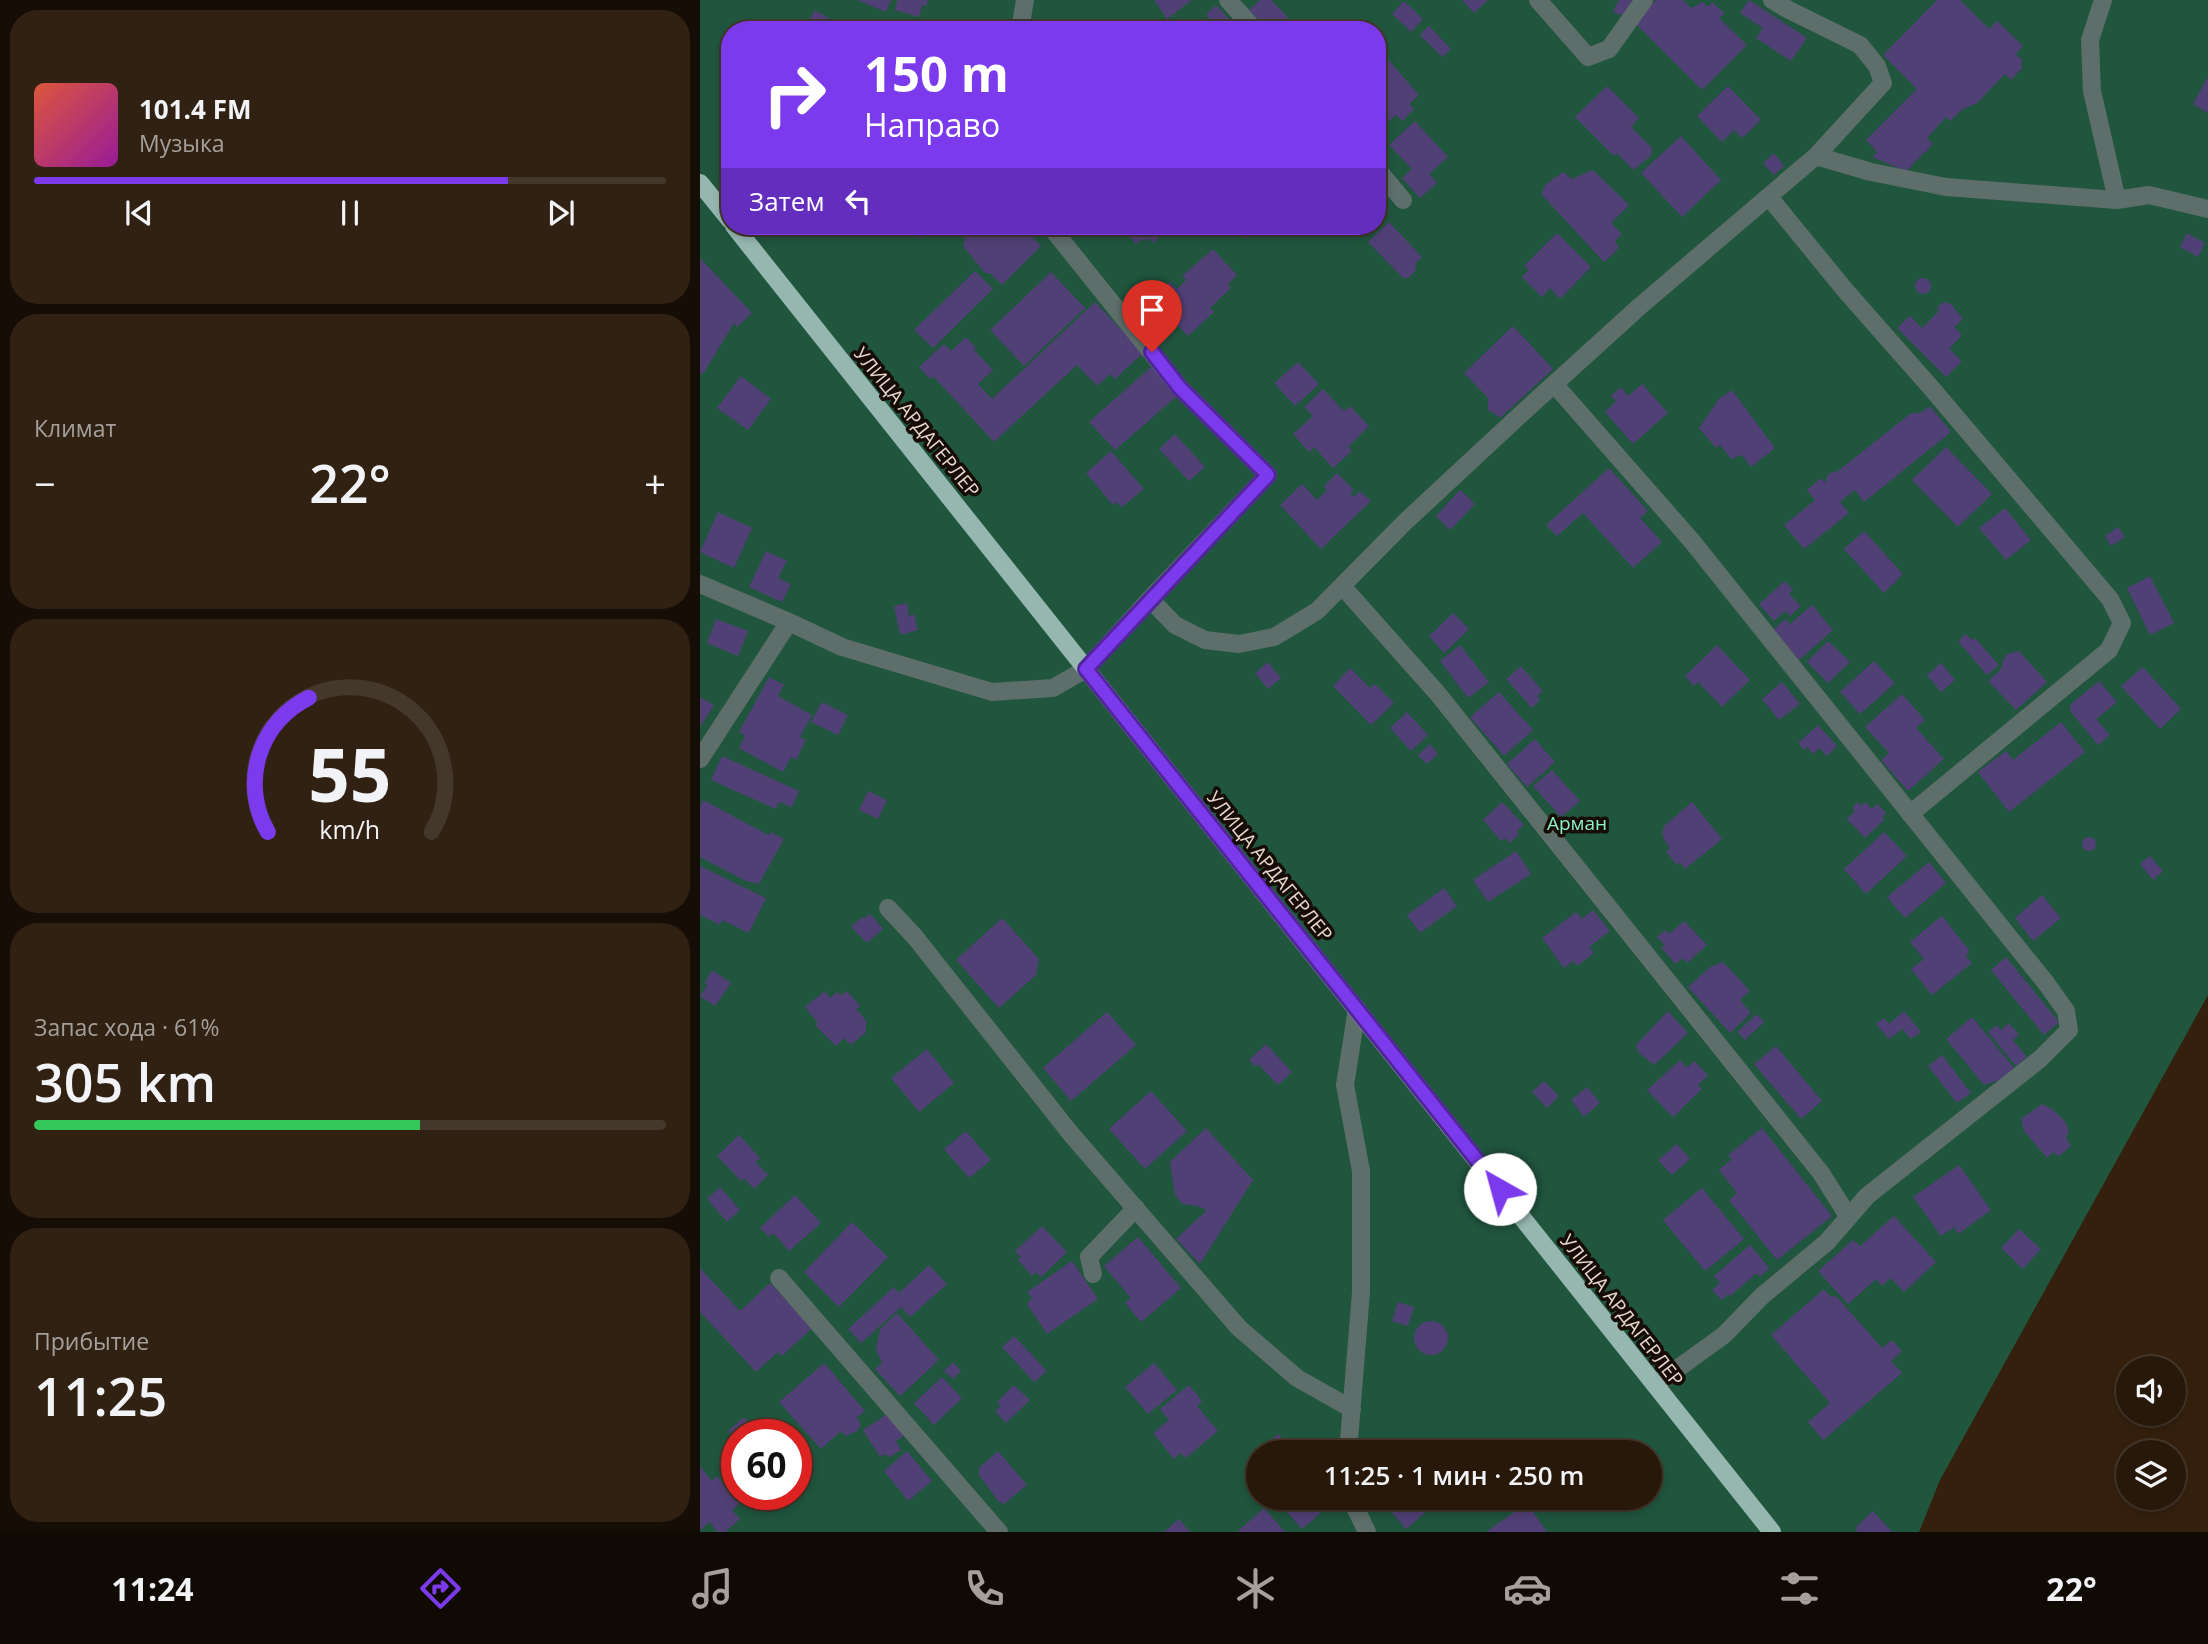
<!DOCTYPE html>
<html lang="ru">
<meta charset="utf-8">
<style>
body{margin:0;font-family:"Open Sans",sans-serif;background:#302113;color:#f1f3f6;height:100vh;display:flex;flex-direction:column;font-size:26px;white-space:nowrap}
*{box-sizing:border-box;margin:0}
p{font-size:23px;color:#a5a09c}
.icon{flex:none;width:38px;height:38px;fill:none;stroke:currentColor;stroke-width:2;stroke-linecap:round;stroke-linejoin:round}
.map{position:relative;flex:1;overflow:hidden}
.side{display:flex;flex-direction:column;gap:10px;padding:10px;background:#160d06;width:700px}
.side>*{flex:none}
.hud{position:absolute;left:21px;top:21px;width:665px;height:214px;border-radius:28px;box-shadow:0 4px 10px #0003,0 0 0 2px #44372b;background:#7c3aed;color:#fff;overflow:hidden}
.buttons{position:absolute;left:1416px;top:1356px;display:grid;gap:14px}
.buttons a{display:grid;place-items:center;width:70px;height:70px;border-radius:50%;background:#28180a;box-shadow:0 4px 10px #0003,0 0 0 2px #44372b;font-size:35px}
.speed{position:absolute;left:21px;top:1419px;display:flex;gap:14px;font-size:35px;font-weight:700;text-align:center}
.speed>*{display:grid;place-content:center;width:91px;height:91px;border-radius:50%;background:#28180a;box-shadow:0 4px 10px #0003,0 0 0 2px #44372b;line-height:1}
.speed .limit{border:10px solid #d22;background:#fff;color:#111}
.pin{position:absolute;display:grid;place-items:center;width:60px;height:60px;color:#fff;margin:-72px -30px;border-radius:50% 50% 50% 0;rotate:-45deg;box-shadow:0 0 7px #0007}
.pin .icon{rotate:45deg}
.me{position:absolute;width:77px;margin:-38px;rotate:322deg;stroke-linejoin:round;filter:drop-shadow(0 0 5px #0008)}
.turn{display:flex;align-items:center;gap:24px;height:147px;padding:0 28px;font-size:32px}
.turn .icon{width:91px;height:91px;stroke-width:2.5}
.turn b{display:block;font-size:49px;line-height:60px}
.then{display:flex;align-items:center;height:66px;padding:0 28px;background:#0003;gap:14px;font-size:26px}
.big{font-size:52px;font-weight:600;line-height:1.1}
.side .widget{flex:1;display:flex;flex-direction:column;justify-content:center;gap:10px;min-width:0;padding:0 24px;border-radius:28px;background:#302113}
.side .dial{align-items:center;gap:0}
.dial svg{height:182px;overflow:visible;fill:none;stroke:#44372b;stroke-width:7;stroke-linecap:round;text-anchor:middle}
.dial text{fill:#f1f3f6;stroke:none}
.song{display:flex;align-items:center;gap:21px}
.cover{width:84px;height:84px;border-radius:10px;background:linear-gradient(135deg,hsl(10 70% 55%),hsl(300 70% 35%))}
.played{height:7px;border-radius:4px;background:linear-gradient(90deg,#7c3aed 75%,#44372b 75%)}
.keys{display:flex;justify-content:space-around;direction:ltr}
.heat{display:flex;justify-content:space-between;align-items:center;font-size:38px;direction:ltr}
.charge{height:10px;border-radius:5px;background:linear-gradient(90deg,#34c759 61%,#44372b 0)}
.trip{position:absolute;left:546px;top:1440px;width:416px;height:70px;border-radius:35px;background:#28180a;box-shadow:0 4px 10px #0003,0 0 0 2px #44372b;font-weight:600;line-height:70px;text-align:center}
.dock{display:flex;height:112px;justify-content:space-around;align-items:center;background:#100a04;color:#a5a09c}
.dock .icon{width:49px;height:49px}
.dock .on{color:#7c3aed}
.dock b{font-size:32px;color:#f1f3f6}
main{display:flex;flex:1;min-height:0}
.map>svg:first-child{display:block}
</style>
<main>
<section class="side">
<div class="widget">
<div class="song"><i class="cover"></i><div><b>101.4 FM</b><p>Музыка</p></div></div>
<div class="played"></div>
<div class="keys"><svg class="icon" aria-label="previous" viewBox="0 0 24 24"><path d="M18 5L8 12l10 7zM5 5v14"/></svg><svg class="icon" aria-label="pause" viewBox="0 0 24 24"><path d="M8 5v14M16 5v14"/></svg><svg class="icon" aria-label="next" viewBox="0 0 24 24"><path d="M6 5l10 7-10 7zM19 5v14"/></svg></div>
</div>
<div class="widget"><p>Климат</p>
<div class="heat"><a>−</a><b class="big">22°</b><a>+</a></div>
</div>
<div class="widget dial"><svg viewBox="0 0 100 80">
<path d="M14 69A42 42 0 1 1 86 69"/>
<path d="M14 69A42 42 0 0 1 32 10" stroke="#7c3aed"/>
<text x="50" y="56" font-size="32" font-weight="700">55</text>
<text x="50" y="72" font-size="11">km/h</text>
</svg></div>
<div class="widget"><p>Запас хода · 61%</p><b class="big">305 km</b><div class="charge"></div></div>
<div class="widget"><p>Прибытие</p><b class="big">11:25</b></div>
</section>
<div class="map">
<svg width="1508" height="1532" viewBox="0 0 1508 1532">
<rect width="100%" height="100%" fill="#35200e"/>
<path fill="#20553e" fill-rule="evenodd" d="M0,0H1508V995L1240,1480L1219,1532H0ZM30,30H677V226H30ZM37,1435H96V1494H37ZM558,1452H950V1498H558Z"/>
<path fill="#514076" d="M157,0H191L186,12Z
M197,0H228L226,6L222,5L219,17L195,10Z
M454,0H492L467,19Z
M560,0H571L588,17L575,30H568L549,10Z
M762,0H788L774,13Z
M919,0H932L925,16L913,12Z
M956,0H983L991,8L1003,2L1008,7L1012,2L1024,13L1019,18L1047,45L1002,90L934,22Z
M1049,0L1107,38L1091,61L1056,38L1063,28L1040,13Z
M1237,0H1260L1289,29L1297,21L1323,46L1316,54L1323,61L1320,64L1323,67L1311,80L1305,74L1277,103L1263,109L1250,121L1246,117L1227,138L1233,144L1206,171L1172,157L1177,152L1166,140L1217,89L1183,55Z
M704,1L723,19L711,32L692,14Z
M516,5L539,30H503L512,21L506,15Z
M115,10L129,18L123,30H109L105,28Z
M630,20L638,23L645,30H619Z
M729,26L751,49L742,57L720,35Z
M687,58L719,95L709,104L714,109L702,121L696,115L677,131V66Z
M1508,77V113L1493,104Z
M907,86L939,118L931,127L952,148L951,156L933,170L917,153L914,156L875,117Z
M1028,86L1061,120L1042,138L1034,130L1022,142L997,116Z
M715,121L748,157L729,174L737,183L720,198L702,178L712,169L689,145Z
M981,136L1021,180L982,217L941,173Z
M1074,153L1084,166L1074,175L1063,163Z
M893,170L929,205L911,223L922,234L915,241L919,248L904,262L841,194L846,184L863,172L872,179Z
M689,222L722,257L716,263L715,272L708,278H703L668,242Z
M208,226H225L230,231L220,239Z
M262,226H321L341,246L302,285L291,274L284,272L263,246L265,239L260,233Z
M429,226H465L468,229L453,243L449,238L446,241L442,239L436,244L424,230Z
M535,226H562L546,239Z
M857,233L891,267L860,299L850,288L842,297L822,277L829,270L824,266Z
M1487,233L1505,243L1498,257L1480,247Z
M513,249L537,275L528,284L531,288L510,308L514,312L488,336L468,315L471,312L456,295L470,282L477,289L486,280L482,276Z
M0,258L52,313L37,327L34,323L3,374L0,372Z
M275,271L293,289L233,348L214,330Z
M351,272L385,308L324,366L290,330Z
M1215 286a8 8 0 1 1 16 0a8 8 0 1 1-16 0Z
M395,302L443,353L415,379L410,374L397,386L377,365L294,442L233,376L230,379L219,367L244,344L251,351L266,337L276,348L274,350L293,370L278,384L292,399Z
M1244,302L1251,304L1263,319L1254,327L1262,335L1249,349L1262,361L1246,377L1197,328L1210,316L1222,328L1238,312V306Z
M813,326L853,369L800,418L788,410V398L764,373Z
M598,362L619,384L595,406L574,383Z
M452,366L476,397L415,450L389,422Z
M41,376L71,399L48,430L17,408Z
M942,384L968,413L933,444L905,412L916,401L911,396L921,387L928,396Z
M623,389L644,411L650,406L669,426L648,447L652,451L633,468L614,447L609,452L593,434L613,416L604,407Z
M1032,390L1075,448L1051,467L1042,455L1031,459L1020,445L1016,448L999,428L1019,399Z
M1230,406L1251,432L1164,502L1155,490L1140,502L1149,513L1104,549L1084,525L1115,500L1107,490L1121,478L1125,483L1128,474L1138,471L1210,414L1222,412Z
M475,434L505,467L489,481L459,449Z
M1246,447L1292,494L1258,527L1212,480Z
M411,451L444,489L422,507L417,502L413,505L386,473Z
M909,468L948,511L940,518L962,542L933,568L883,513L857,536L846,525Z
M637,473L654,490L650,493L653,497L660,491L671,501L621,549L580,505L602,484L617,500L627,490L624,486Z
M760,490L775,504L750,530L736,516Z
M1305,508L1331,540L1306,560L1279,528Z
M18,512L52,528L34,568L0,552Z
M1418,527L1425,537L1411,546L1405,536Z
M1164,531L1203,574L1184,593L1144,549Z
M66,551L87,561L78,578L91,584L82,602L49,587Z
M1450,576L1474,623L1450,635L1427,588Z
M1085,581L1093,590L1089,594L1101,606L1090,616L1085,611L1074,621L1059,604Z
M207,603L209,616L214,614L218,630L200,635L194,606Z
M1112,605L1133,630L1099,660L1073,630L1085,619L1090,624Z
M753,613L769,629L744,653L729,636Z
M16,619L48,631L38,656L7,643Z
M1266,634L1272,640L1275,638L1299,665L1287,675L1258,641Z
M1128,641L1150,662L1128,683L1107,662Z
M760,645L789,682L768,698L740,661Z
M1017,645L1050,680L1022,707L998,682L994,686L985,676Z
M1319,651L1347,682L1316,710L1288,681L1302,668V663L1307,654Z
M1174,661L1195,683L1160,714L1140,692Z
M568,662L581,678L568,689L555,673Z
M1241,663L1255,680L1241,692L1227,675Z
M821,666L843,691L837,696L840,700L832,708L806,679Z
M1443,667L1481,709L1460,729L1421,686Z
M650,668L670,688L675,684L694,703L671,725L633,686Z
M69,677L84,685L78,696L112,715L100,737L106,740L96,760L91,757L83,772L39,748L45,736L39,732Z
M1399,681L1417,702L1396,719L1410,735L1398,745L1370,711L1371,704Z
M1082,682L1100,704L1079,720L1062,699Z
M799,692L833,730L804,756L770,717Z
M1202,694L1225,720L1216,728L1244,759L1208,791L1181,760L1189,753L1165,727Z
M0,697L14,705L0,727Z
M122,702L148,715L138,735L111,722Z
M707,712L728,735L711,751L690,728Z
M1361,722L1385,752L1309,812L1278,772L1306,751L1313,760Z
M1118,725L1137,746L1127,756L1119,748L1113,754L1107,747L1104,750L1098,743Z
M835,739L855,762L827,787L807,764Z
M730,744L738,754L727,764L718,755Z
M22,756L99,791L92,807L79,802L76,809L11,780Z
M852,770L880,801L861,817L833,786Z
M168,791L187,800L178,819L159,810Z
M3,800L68,835L71,832L84,839L59,884L46,881L0,857V807Z
M802,802L824,825L817,831L819,834L810,843L805,838L801,841L783,820Z
M992,802L1022,839L985,869L980,862L977,865L966,852L970,848L965,841L962,834L964,826Z
M1158,802L1161,806L1165,802L1172,809L1177,804L1186,813L1182,817L1185,819L1165,838L1147,819L1155,811L1152,808Z
M1184,832L1207,856L1166,894L1144,869Z
M1382 844a7 7 0 1 1 14 0a7 7 0 1 1-14 0Z
M816,851L831,874L788,902L773,880Z
M1450,856L1463,871L1453,880L1440,864Z
M1229,862L1246,883L1205,918L1187,897Z
M0,866L66,898L49,933L22,920L20,925L0,915Z
M744,888L757,906L720,933L707,915Z
M1342,895L1361,918L1333,941L1315,918Z
M893,910L910,931L889,947L894,953L877,966L873,961L864,968L842,938L876,912L882,919Z
M170,914L183,929L167,943L151,927L162,917L164,919Z
M1242,916L1269,950L1266,956L1272,963L1232,995L1211,969L1224,959L1210,942Z
M302,918L339,959L336,975L299,1008L256,960Z
M984,921L1007,945L987,963L983,958L976,964L961,948L965,945L957,937L965,930L969,934Z
M1306,957L1359,1022L1344,1035L1291,970Z
M1023,962L1050,991L1040,1000L1051,1013L1030,1033L988,987L1010,967Z
M12,970L31,983L15,1006L0,996L7,986L5,982Z
M125,991L130,998L137,992L141,995L147,991L160,1006L156,1009L166,1020V1032L151,1045L144,1038L136,1046L116,1026L117,1022L105,1007Z
M968,1011L988,1033L954,1065L938,1052L936,1045Z
M1204,1011L1221,1032L1211,1039L1202,1029L1189,1039L1176,1024L1184,1018L1189,1024Z
M407,1012L436,1045L371,1101L343,1068Z
M1057,1014L1064,1022L1045,1040L1037,1032Z
M1272,1017L1314,1068L1299,1080L1284,1085L1246,1039Z
M1309,1023L1319,1035L1313,1040L1327,1057L1316,1066L1288,1032L1297,1025L1301,1030Z
M566,1044L592,1072L578,1085L558,1064L555,1067L549,1060Z
M1076,1046L1122,1101L1101,1119L1054,1064Z
M227,1049L254,1083L219,1112L191,1078Z
M1242,1055L1271,1093L1257,1103L1228,1066Z
M980,1060L987,1068L994,1061L1008,1075L998,1085L1002,1089L973,1117L947,1090Z
M844,1081L859,1096L847,1108L832,1092Z
M887,1087L900,1103L884,1117L871,1100Z
M451,1091L487,1131L445,1169L409,1129Z
M1342,1104L1352,1109L1365,1121L1369,1131L1366,1138L1371,1146L1359,1156L1353,1152L1347,1158L1324,1131L1321,1119Z
M506,1128L553,1180L500,1264L476,1239L507,1210L497,1206L482,1204L475,1195L470,1162Z
M1062,1128L1132,1216L1077,1260L1029,1200L1037,1193L1019,1170L1032,1159L1028,1155Z
M266,1131L291,1160L269,1178L244,1149Z
M39,1135L60,1158L56,1162L68,1175L54,1189L44,1178L41,1181L17,1156Z
M977,1144L990,1159L972,1175L958,1160Z
M1259,1165L1291,1210L1258,1234L1254,1227L1241,1236L1213,1197Z
M20,1187L40,1210L27,1222L7,1199Z
M1002,1188L1044,1239L1005,1271L963,1220Z
M95,1195L121,1223L89,1251L73,1233L69,1237L60,1228Z
M1194,1216L1236,1262L1204,1292L1191,1278L1182,1286L1176,1279L1148,1304L1118,1271L1153,1240L1160,1246Z
M152,1222L188,1257L139,1307L104,1272Z
M342,1226L367,1252L341,1277L336,1272L332,1276L318,1260L321,1257L315,1251Z
M1319,1229L1341,1249L1323,1269L1301,1248Z
M438,1237L481,1288L441,1322L425,1303L431,1298L404,1266Z
M1050,1245L1069,1268L1060,1277L1057,1273L1030,1296L1028,1294L1022,1300L1012,1290L1020,1283L1014,1276Z
M372,1261L398,1299L347,1334L327,1304L332,1298L327,1292Z
M229,1265L247,1284L210,1317L201,1307L161,1343L148,1329L194,1287L199,1293Z
M0,1268L40,1311L70,1283L112,1328L82,1356L78,1352L56,1372L0,1312Z
M1124,1289L1131,1297L1136,1296L1182,1348L1192,1340L1202,1351L1191,1361L1202,1373L1123,1440L1108,1422L1130,1403L1071,1335Z
M698,1302L714,1307L708,1326L692,1321Z
M197,1313L239,1360L200,1396L175,1369L182,1363L176,1350L180,1329Z
M714 1338a17 17 0 1 1 34 0a17 17 0 1 1-34 0Z
M314,1336L347,1371L334,1382L302,1347Z
M253,1362L261,1371L253,1379L244,1371Z
M124,1363L165,1411L157,1417L161,1425L157,1431L146,1436L141,1431L121,1449L79,1402Z
M454,1363L477,1390L448,1414L425,1387Z
M242,1377L262,1398L234,1425L214,1403Z
M314,1385L330,1400L306,1423L295,1411L301,1406L297,1402Z
M489,1385L502,1401L497,1406L518,1431L486,1458L481,1453L474,1459L453,1433L469,1420L460,1409Z
M189,1413L204,1436L196,1441L201,1450L190,1457L185,1454L180,1457L163,1430Z
M44,1417L60,1435H37V1441L28,1431Z
M578,1434L594,1452H558Z
M207,1451L232,1481L208,1501L184,1471Z
M298,1451L327,1485L304,1504L298,1501L279,1475V1468Z
M0,1466L12,1481L17,1476L39,1504L32,1510L40,1519L25,1532H17L10,1522L0,1530Z
M575,1498H611L623,1511L602,1529Z
M680,1498H717L728,1510L706,1529Z
M827,1503L847,1532H786Z
M564,1508L585,1532H537Z
M1173,1511L1192,1532H1158L1155,1528Z
M479,1519L490,1532H464Z"/>
<g fill="none" stroke-linecap="round" stroke-linejoin="round">
<path stroke="#5e6e6a" stroke-width="18" d="M528,0L555,30
M838,0L888,57L909,49L944,0
M1403,0L1390,40L1392,91L1417,200
M320,30L325,0
M1116,156L1171,172L1246,187L1417,200L1449,195L1508,209
M677,169L703,200
M1069,197L1145,290L1233,390L1410,599L1422,623L1409,650L1210,814
M350,226L480,388L568,475L450,599
M855,385L991,540L1346,983L1366,1011L1369,1030L1340,1059L1167,1196L1127,1242L1062,1296L1024,1335L955,1385
M0,584L89,622L142,647L292,692L353,688L386,669L450,599L475,625L505,640L539,644L574,637L617,611L705,522L819,416L939,307L1116,156L1183,83L1177,66L1160,45L1089,10L1072,0
M643,587L738,694L1121,1173L1148,1216
M0,759L89,622
M188,908L215,937L371,1134L539,1328L597,1378L652,1409
M393,1274L389,1257L436,1208
M79,1278L299,1532
M648,1452L661,1292V1171L645,1085L657,1009
M653,1498L654,1505L667,1532"/>
<path stroke="#96b7b0" stroke-width="18" d="M0,183L30,220
M34,226L1072,1532"/>
</g>
<g fill="none" stroke-linecap="round" stroke-linejoin="round">
<g stroke="#51269a" stroke-width="18">
<path id="route" d="M452,352L480,388L568,475L386,669L800,1189"/>
</g>
<use href="#route" stroke="#7c3aed" stroke-width="12"/>
</g>
<g text-anchor="middle" dominant-baseline="central" stroke-width="7" stroke-linejoin="round" paint-order="stroke">
<g font-size="19" fill="#e7d9cd" stroke="#160c05">
<text transform="translate(217 422) rotate(51)">УЛИЦА АРДАГЕРЛЕР</text>
<text transform="translate(570 866) rotate(51)">УЛИЦА АРДАГЕРЛЕР</text>
<text transform="translate(922 1310) rotate(52)">УЛИЦА АРДАГЕРЛЕР</text>
</g>
<g font-size="19" fill="#8cf3c2" stroke="#160c05">
<text x="877" y="823">Арман</text>
</g>
</g>
</svg>
<div class="buttons">
<a><svg class="icon" aria-label="sound" viewBox="0 0 24 24"><path d="M4 9h4l5-4v14l-5-4H4zM17 9q2 3 0 6"/></svg></a>
<a><svg class="icon" aria-label="layers" viewBox="0 0 24 24"><path d="M12 4l9 5-9 5-9-5zM3 14l9 5 9-5"/></svg></a>
</div>
<div class="speed"><div class="limit">60</div></div>
<div class="pin" style="left:452px;top:352px;background:#d93025"><svg class="icon" aria-label="arrive" viewBox="0 0 24 24"><path d="M6 21V4h12l-3 4 3 4H6"/></svg></div>
<svg class="me" style="left:800px;top:1189px" viewBox="-20 -20 40 40"><circle r="19" fill="#fff"/><path d="M0-13L10 11 0 6-10 11z" fill="#7c3aed"/></svg>
<div class="trip">11:25 · 1 мин · 250 m</div>
<div class="hud">
<div class="turn"><svg class="icon" aria-label="right" viewBox="0 0 24 24"><path d="M7 20v-9h11M14 6l5 5-5 5"/></svg><div><b>150 m</b>Направо</div></div>
<div class="then">Затем<svg class="icon" aria-label="left" viewBox="0 0 24 24"><path d="M17 20v-9H6M10 6l-5 5 5 5"/></svg></div>
</div>
</div>
</main>
<nav class="dock">
<b>11:24</b>
<svg class="icon on" aria-label="directions" viewBox="0 0 24 24"><path d="M12 3l9 9-9 9-9-9zM9 14v-3h6M13 9l2 2-2 2"/></svg>
<svg class="icon" aria-label="music" viewBox="0 0 24 24"><path d="M9 18V5l10-2v13"/><circle cx="6" cy="18" r="3"/><circle cx="16" cy="16" r="3"/></svg>
<svg class="icon" aria-label="phone" viewBox="0 0 24 24"><path d="M5 4h4l2 5-3 2q2 4 5 5l2-3 5 2v4C11 20 4 13 5 4z"/></svg>
<svg class="icon" aria-label="climate" viewBox="0 0 24 24"><path d="M12 3v18M4 7l16 10M4 17L20 7"/></svg>
<svg class="icon" aria-label="car" viewBox="0 0 24 24"><path d="M5 17H2v-5l4-1 3-4h7l3 4 3 1v5h-3M9 17h6M6 11h13"/><circle cx="7" cy="17" r="2"/><circle cx="17" cy="17" r="2"/></svg>
<svg class="icon" aria-label="filters" viewBox="0 0 24 24"><path d="M4 7h16M4 17h16"/><circle cx="9" cy="7" r="2"/><circle cx="15" cy="17" r="2"/></svg>
<b>22°</b>
</nav>
